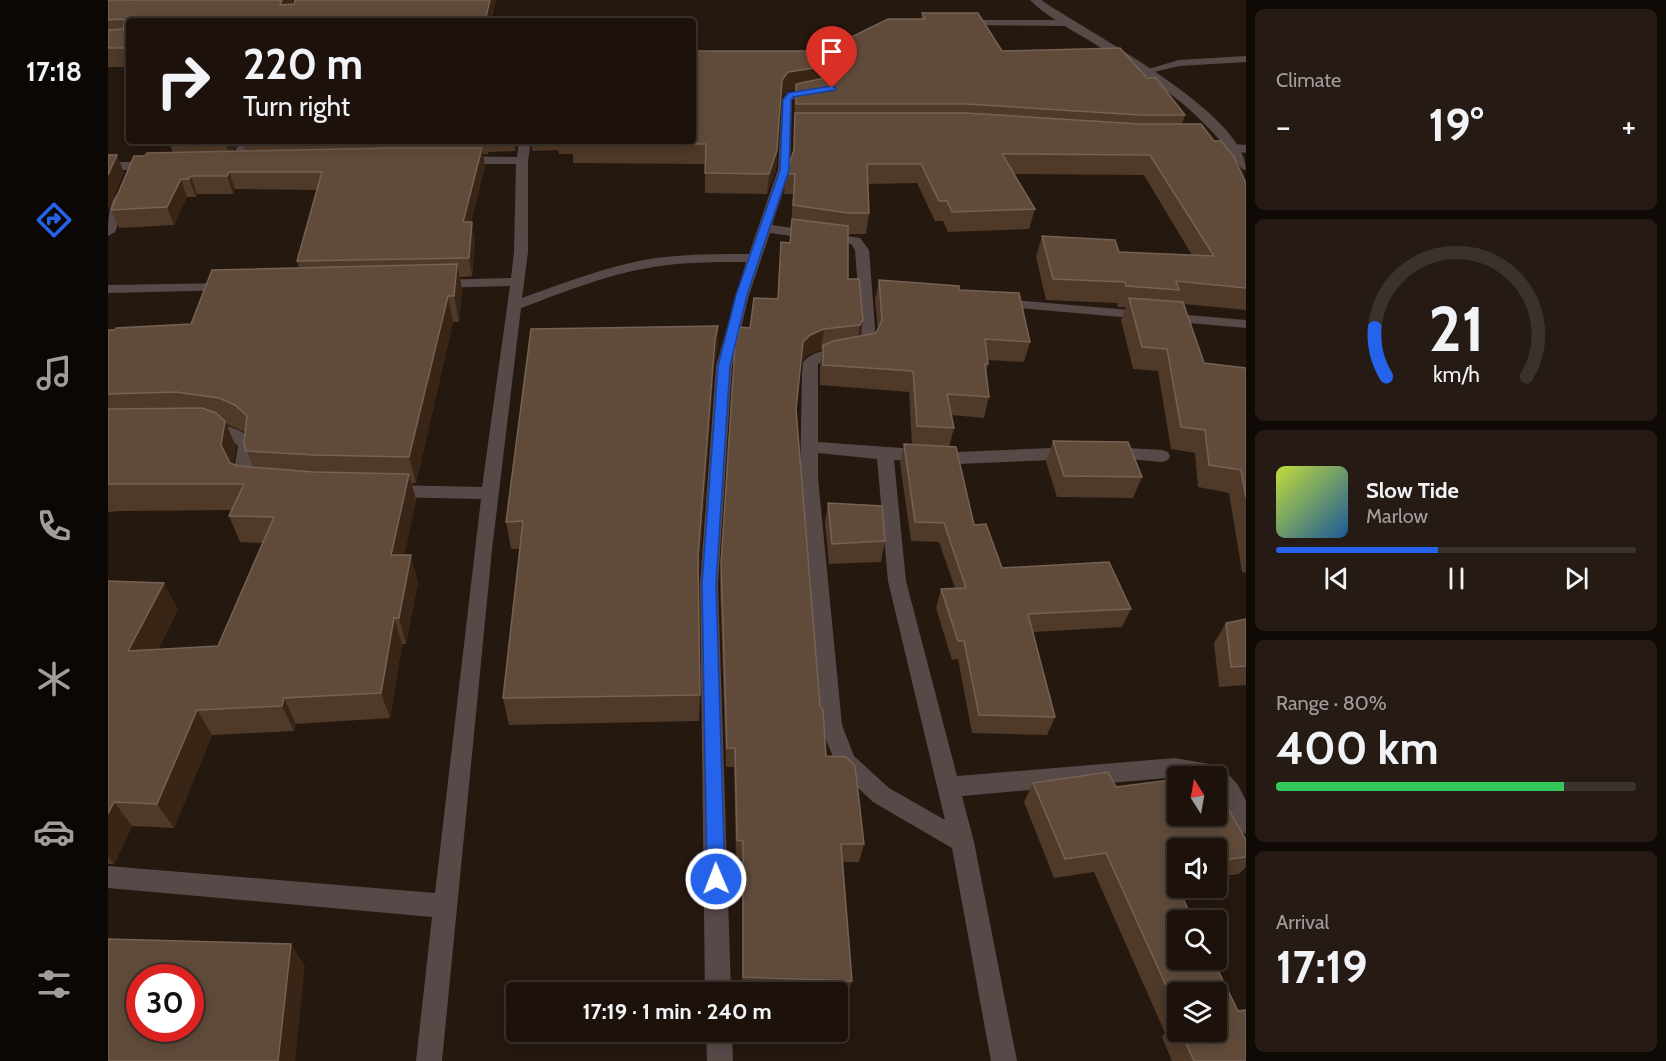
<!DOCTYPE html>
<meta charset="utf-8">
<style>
body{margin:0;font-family:Cabin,sans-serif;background:#251b14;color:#f1f3f6;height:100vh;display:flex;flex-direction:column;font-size:22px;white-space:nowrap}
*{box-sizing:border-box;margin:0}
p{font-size:20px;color:#a09e9d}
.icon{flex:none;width:33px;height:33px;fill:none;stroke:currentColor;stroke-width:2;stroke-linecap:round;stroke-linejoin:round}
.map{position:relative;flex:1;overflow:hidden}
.drawer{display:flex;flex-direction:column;gap:9px;padding:9px;background:#0f0a06;width:420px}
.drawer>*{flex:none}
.guide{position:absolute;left:18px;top:18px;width:570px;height:126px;border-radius:6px;box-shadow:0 3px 15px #0003,0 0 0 2px #3a322c;background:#1c120b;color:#f1f3f6;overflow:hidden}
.needle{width:39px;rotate:349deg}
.buttons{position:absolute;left:1059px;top:766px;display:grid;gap:12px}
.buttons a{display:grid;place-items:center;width:60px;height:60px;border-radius:6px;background:#1c120b;box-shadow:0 3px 15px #0003,0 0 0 2px #3a322c;font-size:30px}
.speed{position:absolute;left:18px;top:964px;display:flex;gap:12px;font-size:30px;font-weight:700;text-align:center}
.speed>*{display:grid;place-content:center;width:78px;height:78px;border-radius:50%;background:#1c120b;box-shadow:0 3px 15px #0003,0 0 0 2px #3a322c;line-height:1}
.speed .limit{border:9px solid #d22;background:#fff;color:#111}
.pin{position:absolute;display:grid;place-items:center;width:51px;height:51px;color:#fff;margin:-62px -26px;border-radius:50% 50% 50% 0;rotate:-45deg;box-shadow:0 0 6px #0007}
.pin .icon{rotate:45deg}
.me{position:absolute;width:66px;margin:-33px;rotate:359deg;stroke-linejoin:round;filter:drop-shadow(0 0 4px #0008)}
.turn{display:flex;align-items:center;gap:21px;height:126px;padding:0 18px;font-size:27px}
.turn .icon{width:78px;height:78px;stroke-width:2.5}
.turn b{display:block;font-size:42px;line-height:51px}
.big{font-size:45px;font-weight:800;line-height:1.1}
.drawer .card{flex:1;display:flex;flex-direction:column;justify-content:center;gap:9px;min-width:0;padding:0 21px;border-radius:9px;background:#251b14}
.drawer .dial{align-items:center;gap:0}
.dial svg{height:156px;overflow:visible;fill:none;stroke:#3a322c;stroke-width:7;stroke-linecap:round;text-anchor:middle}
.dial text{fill:#f1f3f6;stroke:none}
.song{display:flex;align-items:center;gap:18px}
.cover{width:72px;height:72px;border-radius:9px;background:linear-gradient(135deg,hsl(70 70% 55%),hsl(210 70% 35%))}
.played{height:6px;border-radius:3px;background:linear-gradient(90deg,#2563eb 45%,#3a322c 45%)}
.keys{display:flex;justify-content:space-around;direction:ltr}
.heat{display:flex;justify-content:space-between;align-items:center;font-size:33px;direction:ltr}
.charge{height:9px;border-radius:4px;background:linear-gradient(90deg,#34c759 80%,#3a322c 0)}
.trip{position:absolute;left:398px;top:982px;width:342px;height:60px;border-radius:6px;background:#1c120b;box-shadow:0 3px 15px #0003,0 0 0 2px #3a322c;font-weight:800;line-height:60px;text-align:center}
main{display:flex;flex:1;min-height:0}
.dock{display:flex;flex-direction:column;width:108px;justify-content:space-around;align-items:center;background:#0b0704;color:#a09e9d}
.dock .icon{width:42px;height:42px}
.dock .selected{color:#2563eb}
.dock b{font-size:27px;color:#f1f3f6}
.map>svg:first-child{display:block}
</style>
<main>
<nav class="dock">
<b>17:18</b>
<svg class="icon selected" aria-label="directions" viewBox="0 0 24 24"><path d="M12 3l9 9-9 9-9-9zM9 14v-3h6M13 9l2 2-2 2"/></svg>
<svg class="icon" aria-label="music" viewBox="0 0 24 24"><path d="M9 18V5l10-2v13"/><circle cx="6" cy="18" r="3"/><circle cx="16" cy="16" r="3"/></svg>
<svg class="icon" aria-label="phone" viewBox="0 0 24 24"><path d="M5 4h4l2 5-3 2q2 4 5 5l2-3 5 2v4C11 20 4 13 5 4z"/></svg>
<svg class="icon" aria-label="climate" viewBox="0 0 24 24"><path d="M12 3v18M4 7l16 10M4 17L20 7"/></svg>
<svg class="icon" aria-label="car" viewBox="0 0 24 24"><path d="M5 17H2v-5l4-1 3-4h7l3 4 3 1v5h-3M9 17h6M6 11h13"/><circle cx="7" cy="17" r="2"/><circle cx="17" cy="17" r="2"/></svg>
<svg class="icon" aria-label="filters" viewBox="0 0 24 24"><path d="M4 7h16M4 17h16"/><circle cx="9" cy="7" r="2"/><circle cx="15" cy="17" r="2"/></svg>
</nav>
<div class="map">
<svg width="1138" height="1061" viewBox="0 0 1138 1061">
<rect width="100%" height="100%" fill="#25180f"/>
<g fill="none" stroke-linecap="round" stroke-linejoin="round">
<path fill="#584949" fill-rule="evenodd" d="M852,20H959L964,23L959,26L849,25V21Z
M703,52H711C721,63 736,74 728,90L687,98L684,100L682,170L664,225L752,238L761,250L768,340L763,353L722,359L710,364V442L849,452L966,447L972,449L974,453L972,457L966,459L849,464L786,460L798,581L849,776L1067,758L1107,765L1115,768L1130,785L1138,801V834L1130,831L1108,793V777H1070L854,796L866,842L909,1061H883L844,848L765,802L730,769L712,725L692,478L694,373L695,362C708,347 734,349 751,347L754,340L747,250L743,244L662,233L641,295L624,366L610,584L623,993H597L592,584L608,366L638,262C607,262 576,262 546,267C500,274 456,292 413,308L384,550L334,1061H308L324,917L0,888V866L327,893L373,499L281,497L275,495L272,491L275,487L281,485L374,487L402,286L329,288L322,284L329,280L403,278L406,252L408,164H353L347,160L353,156L409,157L411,141H423L420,161V252L414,298C458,282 502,265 548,258C579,254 610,254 641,254L670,170L674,100L679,93L720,86C722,72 711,65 703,56ZM710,453L769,459L780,581L837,820L781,788L746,756L734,725L710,478Z
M1138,56V62L1071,66L1038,74L1033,71L1071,60Z
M132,141H144L131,167H123L121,164Z
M1125,144L1138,145V153L1121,150V146Z
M0,162H46L52,166L46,170H0Z
M15,190L21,194L7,232L0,236C0,223 0,195 15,190Z
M121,283L128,287L126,290L0,293V285Z
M892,299L1138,320V328L887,306L885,303Z
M98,422C117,426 136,427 147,444L144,470L148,480L154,485L151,489L145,491L135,488L126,470L130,446L121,437L92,431L90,427L92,423Z
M1002,447L1054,450L1060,452L1062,456L1060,460L1054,462L996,457L994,453L996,449Z
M598,1032H624L625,1061H599Z"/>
<path fill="#584949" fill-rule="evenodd" d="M922,0H933C978,31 1138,113 1138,170L1134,169C1096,114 1052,83 995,49C972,34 942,20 922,0Z"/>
</g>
<path fill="#4f3928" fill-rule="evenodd" d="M0,0H185L183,5L186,4L187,0H388L383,21H21V67H0Z
M814,13L894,51L1039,78L1077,115L1074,124L1138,183V310L1076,304L1096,363L1138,368V573L1134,572L1121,493L1090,487L1087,453L1063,449L1050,371L1025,369L1013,320L1018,307H1010L1009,303L938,300L928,257L934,236L1011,252L1084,255L1036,175L906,174L927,209L921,229L840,232L835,221H827L809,183L760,184L761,213L758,234H740V279L755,320L752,336L768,333L770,330L767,300L771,280L851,290L922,342L916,362L880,360V364L878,373L881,397L876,418L843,415L846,428L841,447L866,525L894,568L1023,609L1014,627L925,632L947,717L939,735L864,733L850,659L844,660L828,608L833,589L847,588L831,542L803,541L792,463L796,444H804L801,392L712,385V366L714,349L699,355L693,362L688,409L712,706L718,756L756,844L751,862H734L744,981L739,996H729V993H634V859H628L626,767H618L612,584L613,564L642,328L670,299L682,243L685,194H676L678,174L685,154L687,89L679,91L672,98L668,170L659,194L597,193V164L465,163V154H451L450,150L424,151L423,141H585V51L719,78L726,76L730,73L724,63L725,46L813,19Z
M61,141H131L125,151H137L134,141H409L407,151L380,152V154H375L377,166L363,222L367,240L364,276L352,277L354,289L351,322H345L308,483H304L308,500L296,555L310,581L298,644H294L282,718L188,724L186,731L104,735L66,828L24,826L6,864H0V581L70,609L50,650L110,646L155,543L132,542L121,516L123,510L14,511L0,512V330L83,324L191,268L189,261L209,190L127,189L125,194H89L88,197H79L66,225L11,228L3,210L37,156L65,153ZM118,424L137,432L136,443L145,467L130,466L125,464L128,447Z
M610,326L609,353L606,366L591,573L592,695L591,721L401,725L395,698L412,549H403L398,522Z
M945,441L1034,477L1025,498L949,497L938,462Z
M720,503L777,541L773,562L721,564L717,523Z
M1138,619V685L1111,687L1106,643L1118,623Z
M925,783L1008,787L1138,840V867L1131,874L1108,877V849H1070V883H1067L1138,1061H1064L1054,1037L1057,1033L986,872L946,878L916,802ZM1070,993L1108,1032H1070Z"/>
<path fill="#382516" d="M174,0H185L177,21L172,5Z
M382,0H388L383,21H377Z
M721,61L718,84L679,91L672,99L674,80L680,72Z
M117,141H131L122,157Z
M406,141H409L407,151Z
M374,148L377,166L358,241L355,222Z
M669,150L668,170L659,194L661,174Z
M9,155L16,173L0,210V175Z
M121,172L127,189L125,194L119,176Z
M83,176L89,194L88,197L81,179Z
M73,179L79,197L66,225L59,207Z
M364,222L367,240L364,276L361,258Z
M349,264L354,289L351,322L346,296Z
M340,296L345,322L308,483L301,457Z
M755,320L752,340L749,345L752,325Z
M610,326L609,353L606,366L590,584V556L607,339Z
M716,329L713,349L699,355L693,362L695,342L702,335Z
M117,421L128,447L124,471L113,445Z
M301,474L308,500L291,581L283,555Z
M303,555L310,581L298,644L291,618Z
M56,583L70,609L36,677L20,651Z
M286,618L294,644L282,718L273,693Z
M176,698L188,724L186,731L174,706Z
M89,710L104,735L66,828L49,804Z
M6,802L24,826L6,864L0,857V814Z
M183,944L197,966L187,1061H170Z"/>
<path fill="#604b3b" stroke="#756254" stroke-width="1.5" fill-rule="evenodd" d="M0,0H174L172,5L186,4L187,0H382L377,21H21V48H0V30L15,29L17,21L14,19L0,20Z
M814,13H870L894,51L1012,48L1039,78H1048L1077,115H1032L858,104H688V84L726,76L733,71L734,60L725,46L780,19H817Z
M585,51H713L721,61L720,66L680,72L674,80L669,150L661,174L597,173L598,144L464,143V141H585Z
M687,113H858L1032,124H1093L1106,141H1113L1126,157L1138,183V288L1068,281L1071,290L1018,286L1017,282L945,279L934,236L1007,240L1011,252L1106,256L1042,155L894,154L927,209L844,212L839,201H831L813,164H759L761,213H740L685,205L687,174H678L686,150Z
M286,148H374L355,222H364L361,258L189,261L214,172H121L119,176H83L81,179H73L59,207L3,210L26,156H37L39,153Z
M0,155H9L0,175Z
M684,219L740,226V279H751L755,320L752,325L716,329L702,335L695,342L688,409L712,706L715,710L718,756L738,757L747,766L756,844H733L744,981L635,977V841L629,840L627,748H619L613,564L627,346L632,327L642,328L646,298L670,299L673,242L682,243Z
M349,264L346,296H340L301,457L206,455L138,451L136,443L139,416L127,405L111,398L68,392L0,394V330H7L8,328L83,324L104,270Z
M771,280L851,286V290L911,293L922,342L877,339L880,364H877L881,397L839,394L846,428L809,426L805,371L715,365V345L725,341L768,333L774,320Z
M1021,298L1075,302L1096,363L1138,368V498L1133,470L1101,465L1097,430L1073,427L1059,349L1034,347Z
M610,326L607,339L590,556L592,695L395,698L415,521L398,522L423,329Z
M94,408L108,413L117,421L113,445L122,463L130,466L206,472L301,474L283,555H303L291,618H286L273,693L176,698L174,706L89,710L49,804L6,802L0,814V581L56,583L20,651L110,646L166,517L121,516L136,484H0V409Z
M945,441L1020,442L1034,477L956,476Z
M796,444L848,447L866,525L878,524L894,568L1001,562L1023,609L920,614L947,717L871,715L856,641H850L833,589L858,588L836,523L807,522Z
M720,503L774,506L777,541L724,544Z
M1138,619V666L1123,667L1118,623Z
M1000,772L1008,787L1070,779V816H1108V787L1138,840V857L1108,861V849H1070V866L1060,868L1086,921H1070V960H1105L1130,1011L1138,1010V1061H1086L1073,1032H1108V993H1070V1012L998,853L957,859L925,783Z
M1101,774L1103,777H1082Z
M0,939L183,944L170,1061H0ZM32,978H82V1029H32Z"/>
<path fill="#2563eb" stroke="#184099" stroke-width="1.5" d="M724,86L728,88L727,90L685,97L683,100L681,170L639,295L622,366L608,584L617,879L614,885L608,888L601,885L599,879L594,584L610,366L628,295L672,170L675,100L680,93Z"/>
</svg>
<div class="buttons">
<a><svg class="needle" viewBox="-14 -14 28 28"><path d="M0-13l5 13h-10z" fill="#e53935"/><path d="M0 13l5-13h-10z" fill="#a09e9d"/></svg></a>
<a><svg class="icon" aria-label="sound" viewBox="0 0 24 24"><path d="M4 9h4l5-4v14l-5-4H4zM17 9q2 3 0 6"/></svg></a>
<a><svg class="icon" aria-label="search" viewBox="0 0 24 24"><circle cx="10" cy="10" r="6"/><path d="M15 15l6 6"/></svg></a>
<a><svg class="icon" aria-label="layers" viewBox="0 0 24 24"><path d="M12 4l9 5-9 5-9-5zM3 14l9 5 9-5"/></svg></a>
</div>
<div class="speed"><div class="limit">30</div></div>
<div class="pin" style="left:724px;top:88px;background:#d93025"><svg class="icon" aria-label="arrive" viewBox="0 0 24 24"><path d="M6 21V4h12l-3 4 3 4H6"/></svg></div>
<svg class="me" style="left:608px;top:879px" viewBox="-20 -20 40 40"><circle r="17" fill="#2563eb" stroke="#fff" stroke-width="3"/><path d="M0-11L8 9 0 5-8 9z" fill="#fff"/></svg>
<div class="trip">17:19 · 1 min · 240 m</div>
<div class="guide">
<div class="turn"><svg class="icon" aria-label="right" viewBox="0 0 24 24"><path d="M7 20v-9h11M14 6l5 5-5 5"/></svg><div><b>220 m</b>Turn right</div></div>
</div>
</div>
<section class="drawer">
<div class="card"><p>Climate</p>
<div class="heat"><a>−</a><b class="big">19°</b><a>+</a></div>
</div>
<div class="card dial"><svg viewBox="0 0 100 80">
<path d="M14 69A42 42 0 1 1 86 69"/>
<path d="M14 69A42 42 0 0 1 8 44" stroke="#2563eb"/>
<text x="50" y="56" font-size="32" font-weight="700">21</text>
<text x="50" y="72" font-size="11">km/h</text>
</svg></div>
<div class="card">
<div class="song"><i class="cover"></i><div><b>Slow Tide</b><p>Marlow</p></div></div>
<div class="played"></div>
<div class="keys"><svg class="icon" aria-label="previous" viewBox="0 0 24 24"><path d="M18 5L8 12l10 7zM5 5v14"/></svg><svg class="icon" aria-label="pause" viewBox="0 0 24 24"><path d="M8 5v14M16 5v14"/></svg><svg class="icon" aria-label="next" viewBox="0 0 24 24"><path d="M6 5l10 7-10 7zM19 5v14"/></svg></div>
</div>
<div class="card"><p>Range · 80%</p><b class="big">400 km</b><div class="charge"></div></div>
<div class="card"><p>Arrival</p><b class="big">17:19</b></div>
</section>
</main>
